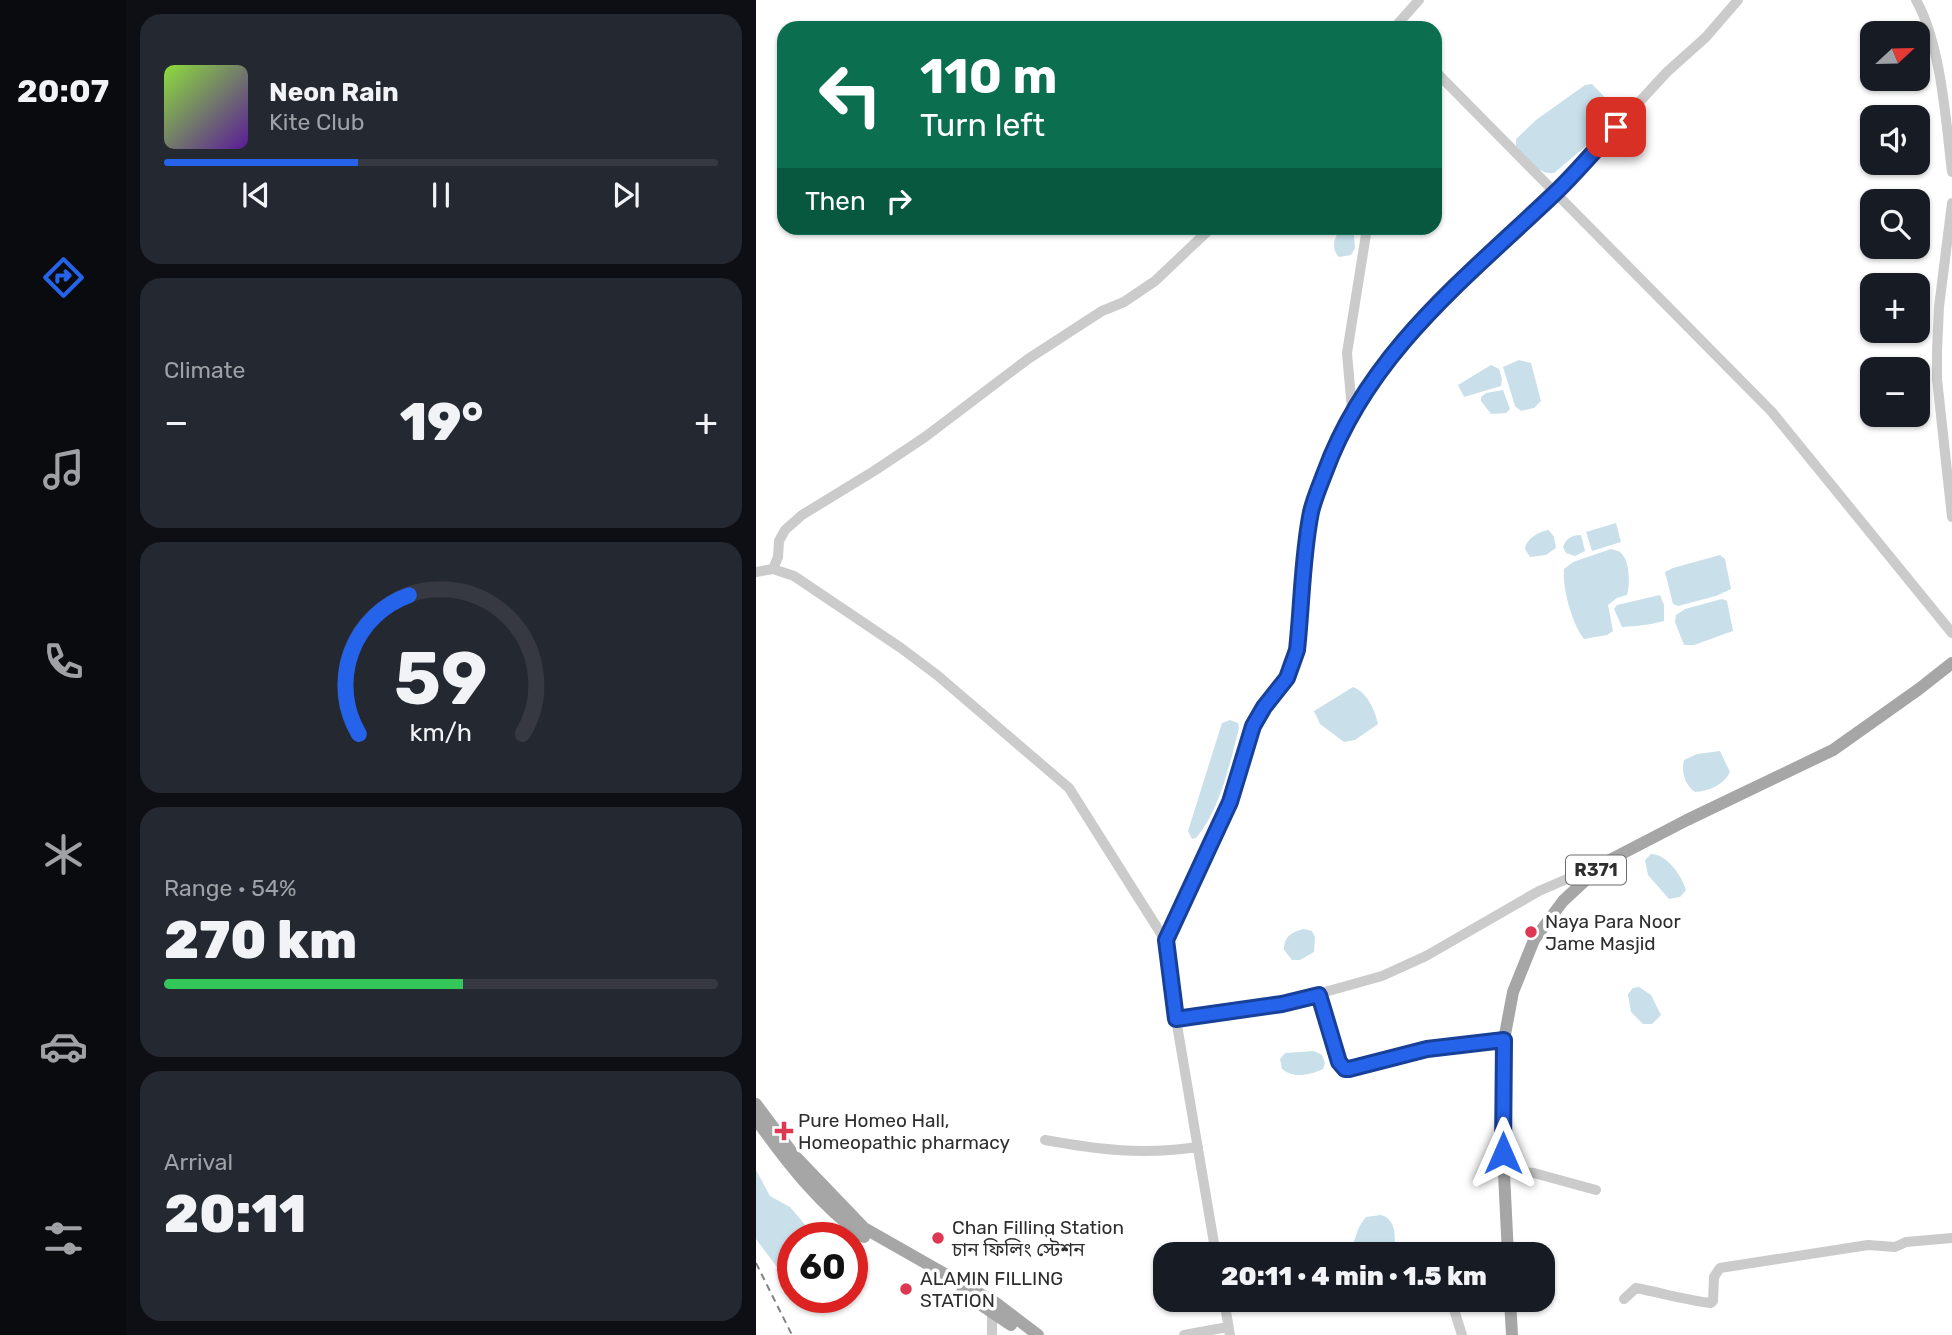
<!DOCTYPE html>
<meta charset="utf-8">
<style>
body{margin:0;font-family:Rubik,"Noto Sans Bengali",sans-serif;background:#242831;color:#f1f3f6;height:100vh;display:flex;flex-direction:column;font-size:26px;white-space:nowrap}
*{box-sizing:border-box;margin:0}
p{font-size:23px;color:#9ea1a6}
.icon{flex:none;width:38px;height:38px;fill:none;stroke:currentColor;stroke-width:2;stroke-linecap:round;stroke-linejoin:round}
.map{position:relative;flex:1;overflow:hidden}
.panel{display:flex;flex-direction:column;gap:14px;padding:14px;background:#0d0f14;width:630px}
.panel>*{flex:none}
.top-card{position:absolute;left:21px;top:21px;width:665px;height:214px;border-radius:21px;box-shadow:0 2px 5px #0004;background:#0b6e4f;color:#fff;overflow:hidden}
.needle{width:46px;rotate:68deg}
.fabs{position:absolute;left:1104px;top:21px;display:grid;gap:14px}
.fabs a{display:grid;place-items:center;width:70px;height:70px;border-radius:14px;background:#171b24;box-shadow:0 2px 5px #0004;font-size:35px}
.speed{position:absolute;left:21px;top:1222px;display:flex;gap:14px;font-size:35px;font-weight:700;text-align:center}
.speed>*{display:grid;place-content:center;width:91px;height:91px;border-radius:50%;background:#171b24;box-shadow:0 2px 5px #0004;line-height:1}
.speed .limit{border:10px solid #d22;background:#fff;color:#111}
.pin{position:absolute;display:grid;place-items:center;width:60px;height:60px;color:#fff;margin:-30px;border-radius:14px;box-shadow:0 4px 10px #0006}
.me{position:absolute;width:77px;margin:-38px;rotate:0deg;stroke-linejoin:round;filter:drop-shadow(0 0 5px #0008)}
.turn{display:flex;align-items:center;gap:24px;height:147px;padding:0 28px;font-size:32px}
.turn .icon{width:91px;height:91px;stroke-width:2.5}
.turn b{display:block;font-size:49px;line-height:60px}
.then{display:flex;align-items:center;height:66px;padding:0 28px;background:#0003;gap:14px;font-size:26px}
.big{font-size:52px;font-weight:800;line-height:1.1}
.panel .widget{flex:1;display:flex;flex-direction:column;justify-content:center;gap:10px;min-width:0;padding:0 24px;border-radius:21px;background:#242831}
.panel .dial{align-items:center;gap:0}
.dial svg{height:182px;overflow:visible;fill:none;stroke:#363941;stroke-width:7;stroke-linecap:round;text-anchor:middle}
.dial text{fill:#f1f3f6;stroke:none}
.song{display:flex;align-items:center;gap:21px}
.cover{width:84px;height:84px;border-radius:10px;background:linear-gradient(135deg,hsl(90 70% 55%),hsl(270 70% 35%))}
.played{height:7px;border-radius:4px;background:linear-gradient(90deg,#2563eb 35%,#363941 35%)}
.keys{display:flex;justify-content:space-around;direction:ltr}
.heat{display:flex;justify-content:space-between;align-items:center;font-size:38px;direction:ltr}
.charge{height:10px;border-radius:5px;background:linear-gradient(90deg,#34c759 54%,#363941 0)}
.trip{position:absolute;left:397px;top:1242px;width:402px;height:70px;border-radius:21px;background:#171b24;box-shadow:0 2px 5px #0004;font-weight:800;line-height:70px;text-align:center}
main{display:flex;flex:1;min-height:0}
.tabs{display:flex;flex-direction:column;width:126px;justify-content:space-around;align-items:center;background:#090b0e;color:#9ea1a6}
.tabs .icon{width:49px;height:49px}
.tabs .selected{color:#2563eb}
.tabs b{font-size:32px;color:#f1f3f6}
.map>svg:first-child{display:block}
</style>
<main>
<nav class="tabs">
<b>20:07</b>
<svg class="icon selected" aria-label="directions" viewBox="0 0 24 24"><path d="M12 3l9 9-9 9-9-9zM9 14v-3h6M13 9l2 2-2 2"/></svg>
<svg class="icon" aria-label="music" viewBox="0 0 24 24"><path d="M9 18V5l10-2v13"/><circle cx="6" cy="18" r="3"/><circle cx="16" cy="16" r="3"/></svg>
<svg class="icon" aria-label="phone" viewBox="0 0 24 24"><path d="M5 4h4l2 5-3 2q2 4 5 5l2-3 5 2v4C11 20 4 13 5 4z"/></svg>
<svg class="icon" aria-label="climate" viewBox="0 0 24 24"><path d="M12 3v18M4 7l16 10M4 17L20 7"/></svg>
<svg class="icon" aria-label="car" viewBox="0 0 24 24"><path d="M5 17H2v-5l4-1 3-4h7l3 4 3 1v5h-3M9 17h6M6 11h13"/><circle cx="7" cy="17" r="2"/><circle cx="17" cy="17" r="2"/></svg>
<svg class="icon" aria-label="filters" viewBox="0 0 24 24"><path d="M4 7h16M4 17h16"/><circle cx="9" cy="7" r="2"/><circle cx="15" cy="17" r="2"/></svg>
</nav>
<section class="panel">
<div class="widget">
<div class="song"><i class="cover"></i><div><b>Neon Rain</b><p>Kite Club</p></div></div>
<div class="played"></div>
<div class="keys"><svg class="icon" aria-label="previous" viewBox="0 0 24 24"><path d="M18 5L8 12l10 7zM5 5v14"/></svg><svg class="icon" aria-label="pause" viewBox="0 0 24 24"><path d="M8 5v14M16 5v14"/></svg><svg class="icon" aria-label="next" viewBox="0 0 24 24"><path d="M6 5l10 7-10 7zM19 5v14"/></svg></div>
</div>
<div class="widget"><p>Climate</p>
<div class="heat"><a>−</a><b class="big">19°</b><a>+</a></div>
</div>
<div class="widget dial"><svg viewBox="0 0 100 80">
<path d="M14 69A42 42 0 1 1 86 69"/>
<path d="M14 69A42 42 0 0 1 36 8" stroke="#2563eb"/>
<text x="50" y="56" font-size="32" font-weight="700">59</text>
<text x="50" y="72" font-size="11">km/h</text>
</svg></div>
<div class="widget"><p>Range · 54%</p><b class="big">270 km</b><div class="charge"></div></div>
<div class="widget"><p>Arrival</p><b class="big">20:11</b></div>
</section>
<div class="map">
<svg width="1196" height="1335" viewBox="0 0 1196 1335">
<rect width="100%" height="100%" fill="#fff"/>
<path fill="#c9e0ea" d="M836,84L860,109L855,125L798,173C781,175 771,157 760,146V139L780,120L829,85Z
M592,230L598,235L599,248L595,255L583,257C576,250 577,241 582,233Z
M763,360L775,363L785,401L778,408L765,411L759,406L747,367Z
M735,365L743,369L746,379L745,386L708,397L702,385Z
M747,390L754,409L750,413L735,414L725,401V397L730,393Z
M860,523L865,542L836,551L830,532Z
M793,530L798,537L800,548L790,555L774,557L769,549C770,539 783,531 793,530Z
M825,535L829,551L819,556L810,553L807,547C810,538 816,535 825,535Z
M855,549C859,550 864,551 866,554C874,562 874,586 871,595L861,598L852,605L857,631L851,635L828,639C816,624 806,587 808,569L817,562Z
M964,555L969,559L975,589L960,596L922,606L917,604L909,572L917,568Z
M904,595L908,605V621C893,625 881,626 866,627L858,609L861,605Z
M966,599L971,601L977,631L938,645H928L919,622L920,615L929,609Z
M597,687C611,692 619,710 622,724L599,740L588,742L564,724L558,711Z
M474,720L482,723L483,728C474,763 464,810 440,838L436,839L432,831L466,723Z
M964,751L974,772C968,785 953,791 939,792C929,785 925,772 928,760L941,754Z
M895,854C911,854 926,876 930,890L924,897L913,899L892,875L889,860Z
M548,929L556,931L559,937L558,952L544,960H536L528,950C528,936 536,932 548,929Z
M883,987L895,995L905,1015L896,1024H887L875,1012L872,994L877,988Z
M558,1051L566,1055L569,1063L567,1069C554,1075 538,1079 526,1069L524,1059L529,1053Z
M0,1170L14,1196L34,1207L51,1227L56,1237H37V1266L21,1267L0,1239Z
M625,1215C642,1220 639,1240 638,1255H596C597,1242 601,1227 610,1217Z"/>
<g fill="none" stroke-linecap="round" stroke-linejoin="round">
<path stroke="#cbcbcb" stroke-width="10" d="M1160,0C1185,44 1190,122 1196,172
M608,28H627
M638,28L663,0
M679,71L1016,412L1196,633
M1196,203L1183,307L1181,350V379L1196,517
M596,410L630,361L655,332L740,246L800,192L911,72L950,37L982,0
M17,569L22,557L23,541L29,530L46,515L118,471L169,437L272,359L346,311L368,302L399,281L455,228
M0,572L17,569L38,576L145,648L181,675L313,788L409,940L420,1019L460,1255
M409,940L474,802L497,726L507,707L531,678L541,650L555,512L580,442L596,410L591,353L611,228
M563,995L583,1062L589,1068L593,1069L672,1049L748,1040
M420,1019L526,1004L626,976L670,956L783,891L841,866
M289,1140C344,1150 386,1155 442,1147
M748,1171L778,1173L840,1190
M868,1299L880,1288C906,1293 930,1300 955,1303L957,1301L958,1277L964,1268L1112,1245L1139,1247L1150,1242L1196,1238
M468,1300L474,1335
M695,1300L706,1335
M236,1311V1335
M428,1335L472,1327"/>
<path stroke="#a6a6a6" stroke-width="12" d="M0,1104L38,1155L108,1228L240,1303L282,1335
M0,1119C30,1162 65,1206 108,1237
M752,1255L747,1153L748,1040L757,992L778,940L807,901L848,863L931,820L1077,750L1163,689L1196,663
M206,1292L255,1325
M754,1300L756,1335"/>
<path stroke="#838383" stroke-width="2" stroke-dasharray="7 5" stroke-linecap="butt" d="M0,1263L36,1335"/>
</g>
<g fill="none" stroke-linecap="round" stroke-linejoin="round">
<g stroke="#184099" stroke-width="18">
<path id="route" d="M747,1153L748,1040L671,1049L593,1069H589L583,1062L563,995L526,1004L420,1019L410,940L474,802L497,726L508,707L531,678L541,650C546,604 546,557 555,512C558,499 564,485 569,472C613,352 709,279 799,193C820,173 840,149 860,127"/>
</g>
<use href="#route" stroke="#2563eb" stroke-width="12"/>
</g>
<g fill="#de3751" stroke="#fff" stroke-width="2.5">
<circle cx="775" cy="932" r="7"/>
<path d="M24.5 1120.5h7v7h7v7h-7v7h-7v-7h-7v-7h7z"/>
<circle cx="182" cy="1238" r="7"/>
<circle cx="150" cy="1289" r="7"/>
</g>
<g text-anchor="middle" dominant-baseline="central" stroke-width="7" stroke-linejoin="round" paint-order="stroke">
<rect fill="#fff" stroke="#6d6d6d" stroke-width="2" x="810" y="855.5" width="60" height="29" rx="5"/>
<g font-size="18" font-weight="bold" fill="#2e2e2e">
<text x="840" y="870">R371</text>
</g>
<g font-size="19" fill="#2e2e2e" stroke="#fff" text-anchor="start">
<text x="789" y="921">Naya Para Noor<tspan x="789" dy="22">Jame Masjid</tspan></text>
<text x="42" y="1120">Pure Homeo Hall,<tspan x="42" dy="22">Homeopathic pharmacy</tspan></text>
<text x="196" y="1227">Chan Filling Station<tspan x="196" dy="22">চান ফিলিং স্টেশন</tspan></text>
<text x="164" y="1278">ALAMIN FILLING<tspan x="164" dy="22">STATION</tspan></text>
</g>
</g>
</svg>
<div class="fabs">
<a><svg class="needle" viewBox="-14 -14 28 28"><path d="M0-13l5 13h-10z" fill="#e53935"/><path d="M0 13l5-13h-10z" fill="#9ea1a6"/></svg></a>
<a><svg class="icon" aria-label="sound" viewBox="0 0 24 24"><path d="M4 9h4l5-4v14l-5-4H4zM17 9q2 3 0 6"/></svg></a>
<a><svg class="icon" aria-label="search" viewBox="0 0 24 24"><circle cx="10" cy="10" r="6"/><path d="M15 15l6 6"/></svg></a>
<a>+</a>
<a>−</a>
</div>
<div class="speed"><div class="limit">60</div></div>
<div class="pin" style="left:860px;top:127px;background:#d93025"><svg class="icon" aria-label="arrive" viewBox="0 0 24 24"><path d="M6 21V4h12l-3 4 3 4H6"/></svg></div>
<svg class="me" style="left:747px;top:1153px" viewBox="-20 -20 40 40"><path d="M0-17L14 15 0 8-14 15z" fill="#2563eb" stroke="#fff" stroke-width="4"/></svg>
<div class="trip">20:11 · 4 min · 1.5 km</div>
<div class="top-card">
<div class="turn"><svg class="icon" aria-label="left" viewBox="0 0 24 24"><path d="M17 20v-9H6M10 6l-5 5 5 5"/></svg><div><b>110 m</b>Turn left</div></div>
<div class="then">Then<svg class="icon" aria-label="right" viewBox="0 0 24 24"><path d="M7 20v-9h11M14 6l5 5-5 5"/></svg></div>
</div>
</div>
</main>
